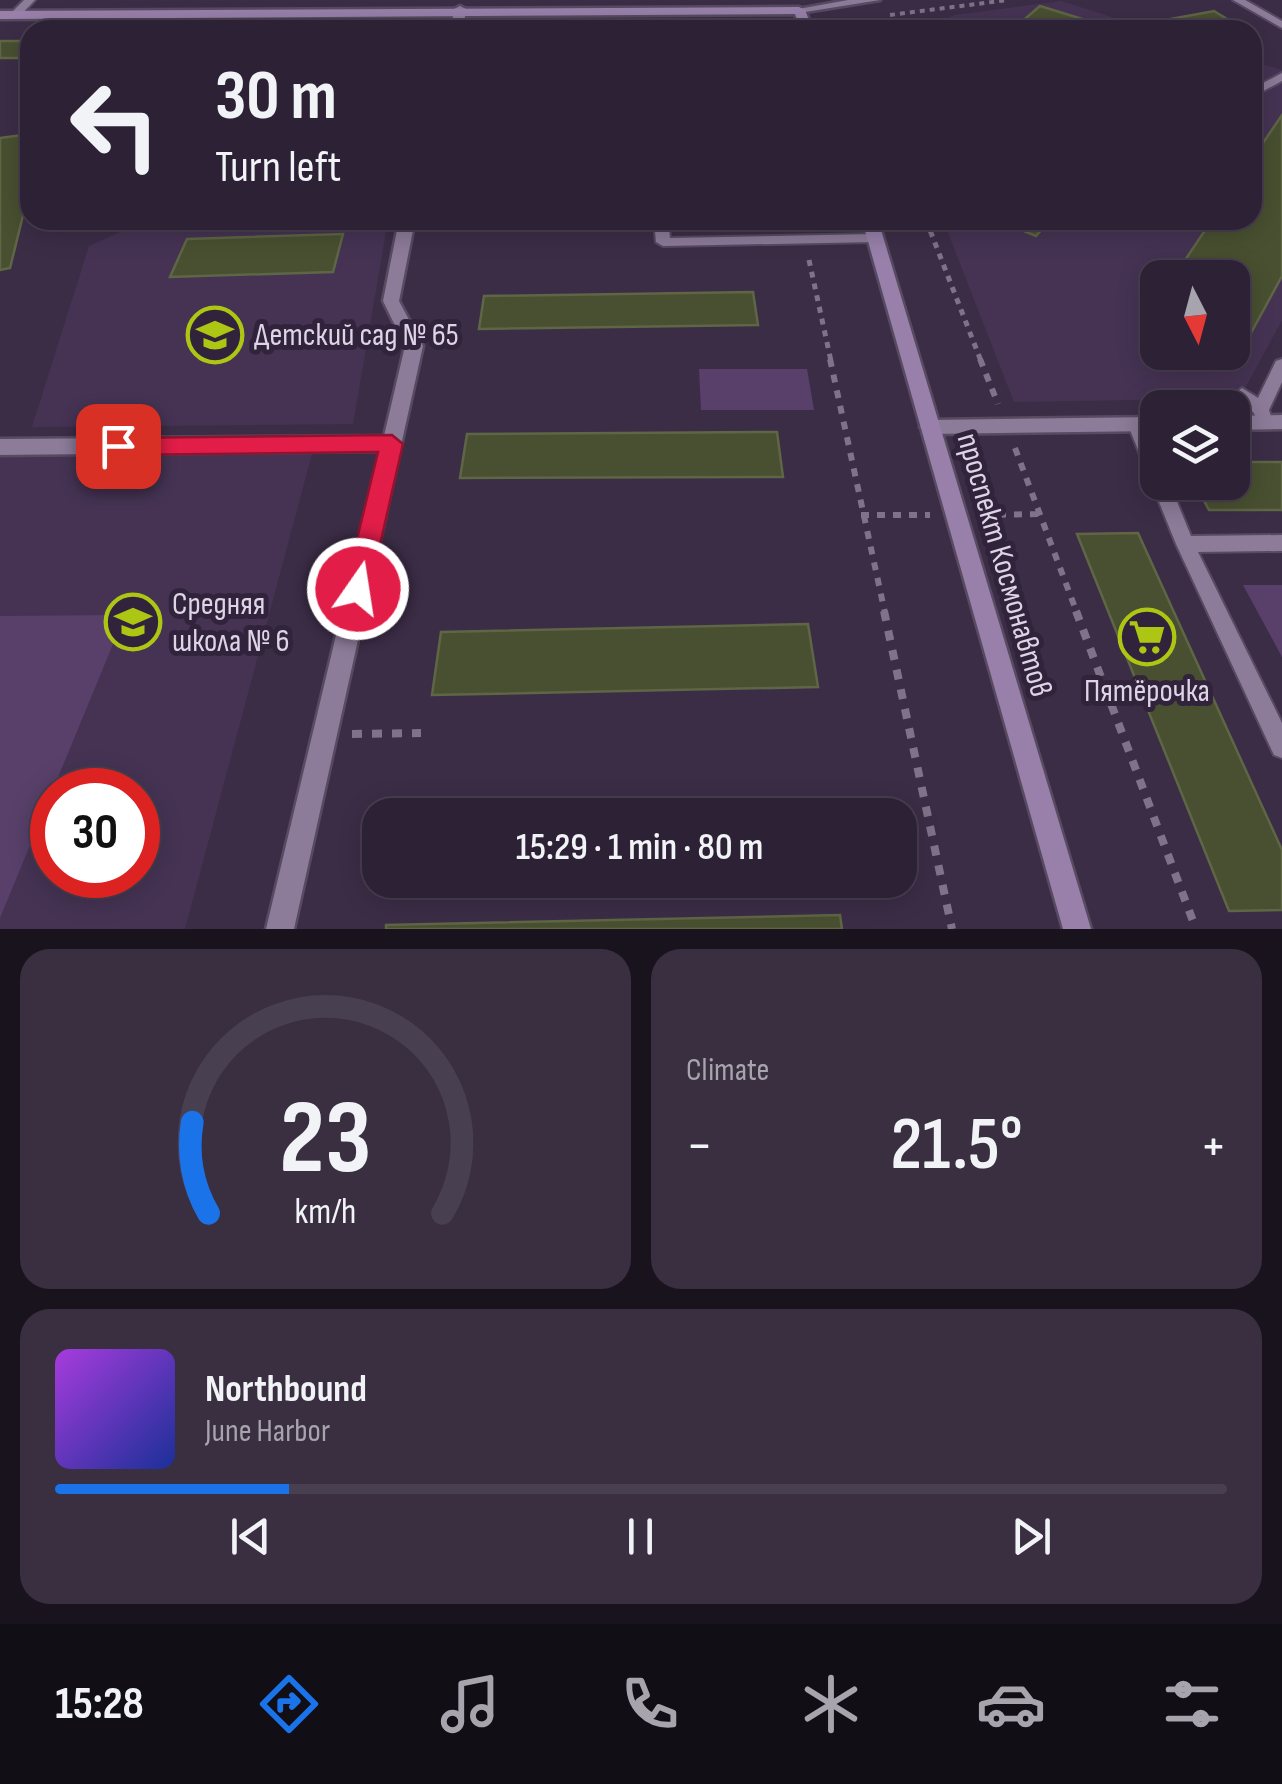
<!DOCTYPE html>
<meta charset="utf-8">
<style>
body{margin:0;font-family:"Sofia Sans Condensed",sans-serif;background:#392f41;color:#f1f3f6;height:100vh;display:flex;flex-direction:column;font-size:38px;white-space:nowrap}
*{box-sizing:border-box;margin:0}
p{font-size:32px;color:#a7a4ad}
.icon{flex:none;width:55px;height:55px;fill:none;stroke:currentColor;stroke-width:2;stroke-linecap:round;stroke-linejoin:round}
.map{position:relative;height:929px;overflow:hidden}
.drawer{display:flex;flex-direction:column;gap:20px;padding:20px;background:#19131d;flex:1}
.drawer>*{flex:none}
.banner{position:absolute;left:20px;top:20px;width:1242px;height:210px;border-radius:30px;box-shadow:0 5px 25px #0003,0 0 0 2px #483f50;background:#2d2235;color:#f1f3f6;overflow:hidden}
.needle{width:65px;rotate:174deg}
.buttons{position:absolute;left:1140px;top:260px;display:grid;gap:20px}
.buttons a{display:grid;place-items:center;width:110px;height:110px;border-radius:20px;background:#2d2235;box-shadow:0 5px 25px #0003,0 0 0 2px #483f50;font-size:50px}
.speed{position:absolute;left:30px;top:768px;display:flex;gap:20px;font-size:50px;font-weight:700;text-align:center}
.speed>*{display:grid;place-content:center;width:130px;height:130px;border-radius:50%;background:#2d2235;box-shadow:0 5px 25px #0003,0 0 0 2px #483f50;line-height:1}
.speed .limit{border:15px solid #d22;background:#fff;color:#111}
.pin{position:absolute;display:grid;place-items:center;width:85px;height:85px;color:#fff;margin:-42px;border-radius:20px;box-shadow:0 5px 15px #0006}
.me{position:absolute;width:110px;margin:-55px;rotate:13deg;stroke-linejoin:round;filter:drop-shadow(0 0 8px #0008)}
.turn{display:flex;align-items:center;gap:35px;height:210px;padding:0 30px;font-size:45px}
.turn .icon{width:130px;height:130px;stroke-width:2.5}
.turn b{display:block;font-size:70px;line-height:85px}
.big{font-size:75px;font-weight:600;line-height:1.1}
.drawer .card{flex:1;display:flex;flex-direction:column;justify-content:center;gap:15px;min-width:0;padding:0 35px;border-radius:30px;background:#392f41}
.drawer .dial{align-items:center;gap:0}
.dial svg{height:260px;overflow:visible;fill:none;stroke:#483f50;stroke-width:7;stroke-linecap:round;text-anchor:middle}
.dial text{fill:#f1f3f6;stroke:none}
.song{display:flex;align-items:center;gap:30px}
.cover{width:120px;height:120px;border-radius:15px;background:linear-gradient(135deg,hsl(280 70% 55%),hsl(230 70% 35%))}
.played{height:10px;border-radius:5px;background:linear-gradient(90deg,#1a73e8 20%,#483f50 20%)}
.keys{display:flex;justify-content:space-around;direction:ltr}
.heat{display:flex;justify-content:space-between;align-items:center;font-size:55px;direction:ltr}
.drawer .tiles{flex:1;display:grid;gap:20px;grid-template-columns:1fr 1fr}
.card:last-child{grid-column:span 2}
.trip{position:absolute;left:362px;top:798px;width:555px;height:100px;border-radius:30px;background:#2d2235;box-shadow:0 5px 25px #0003,0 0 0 2px #483f50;font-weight:600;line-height:100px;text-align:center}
.dock{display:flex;height:160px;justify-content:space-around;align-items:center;background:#120e15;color:#a7a4ad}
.dock .icon{width:70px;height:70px}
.dock .on{color:#1a73e8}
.dock b{font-size:45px;color:#f1f3f6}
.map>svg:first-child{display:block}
</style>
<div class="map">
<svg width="1282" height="929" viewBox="0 0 1282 929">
<rect width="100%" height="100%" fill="#3c2d47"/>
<path fill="#463354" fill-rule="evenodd" d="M1061,1L1153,30H929L954,15Z
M1253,61L1282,70V320L1242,394L1192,399L1014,402L943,220H1252ZM1158,278H1232V352H1158Z
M146,220H388L353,424L32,427L89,246Z
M314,446L185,929H0V453ZM52,790H138V875H52Z"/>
<path fill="#58406a" d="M699,369H807L814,410H701Z
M1243,585H1282V657Z
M125,615L0,918V616Z"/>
<path fill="#495031" stroke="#5e6645" stroke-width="2.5" d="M1040,6L1118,30H1012Z
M1214,11L1245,30H1189L1171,19Z
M0,41H30V58H0Z
M1282,115V276L1239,355L1232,352V278H1173L1212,220H1252V159Z
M30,134V187L10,268L0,270V138Z
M685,220H737L739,229L686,230Z
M996,220H1050L1036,236Z
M343,234L333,272L170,277L187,239Z
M753,292L758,325L479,329L484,296Z
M777,432L783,477L460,478L467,434Z
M1232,462H1282V510H1209L1194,482H1232Z
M1138,533L1282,850V910L1229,911L1077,534Z
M808,624L818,687L432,695L441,632Z
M840,915L842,929H386V925Z"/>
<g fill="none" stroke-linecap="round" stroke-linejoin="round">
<g stroke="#574a61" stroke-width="4">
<path id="service" d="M24,0H35L19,17H11V13Z
M1233,0H1245L1282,21V28Z
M1282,73V81L1252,97V89Z
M654,220H668L670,238L875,234L882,238L875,242L663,246L656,242Z
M1282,359V382L1269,410L1273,422L1265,428L1259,427L1254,413L1234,394L1242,388L1258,398L1276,361Z
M1136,419L1142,420L1158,455V482H1169L1191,536L1282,535V551L1198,552L1282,723V758L1274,755L1176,544L1128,425Z"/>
</g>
<g stroke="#574a61" stroke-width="5">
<path id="minor" d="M460,6L466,9L463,30H451L454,9Z
M399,220H415L399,301L423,346L294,929H266L380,451L0,455V439L384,436L405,346L383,301Z
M1282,415V429L1232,430V416Z
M1158,417V431L930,434L920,427L930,420Z"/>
</g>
<g stroke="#574a61" stroke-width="5">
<path id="tertiary" d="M848,0H880L799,13L793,10Z"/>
</g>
<g stroke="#574a61" stroke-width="5">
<path id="secondary" d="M799,7L805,10L813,30H801L795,14L0,19V11Z
M862,220H878L1091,929H1063Z"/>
</g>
<path stroke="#7f7289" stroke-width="4" stroke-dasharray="5 5" stroke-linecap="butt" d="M890,15L1008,0
M860,24L877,30
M827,29L851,30
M851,30L863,20"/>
<path stroke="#7f7289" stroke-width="5" stroke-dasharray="6 6" stroke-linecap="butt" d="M926,220L981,361
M809,260L831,361"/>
<path stroke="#7f7289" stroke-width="6" stroke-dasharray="8 8" stroke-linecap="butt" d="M830,359L885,613
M980,359L998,404
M1015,448L1077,613
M861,515H930
M982,515L1040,514"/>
<path stroke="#7f7289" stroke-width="8" stroke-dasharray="10 10" stroke-linecap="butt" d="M884,611L952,929
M1076,611L1196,929
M352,734L421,733"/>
<use href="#service" fill="#8c7b99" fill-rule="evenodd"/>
<use href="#minor" fill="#8c7b99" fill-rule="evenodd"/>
<use href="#tertiary" fill="#8c7b99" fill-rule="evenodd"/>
<use href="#secondary" fill="#9880aa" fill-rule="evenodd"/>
</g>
<path fill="#e11d48" stroke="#92132f" stroke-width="2.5" d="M392,435L403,444L370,589L367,597L358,600L349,597L345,589L378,452L118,455L107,446L118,438Z"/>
<defs>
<g id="school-ring" transform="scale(2.875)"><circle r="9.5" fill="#32233d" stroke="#acc613" stroke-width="1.5"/><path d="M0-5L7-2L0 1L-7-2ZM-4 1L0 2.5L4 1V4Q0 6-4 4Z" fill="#acc613"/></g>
<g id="supermarket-ring" transform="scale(2.875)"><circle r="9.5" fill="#32233d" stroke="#acc613" stroke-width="1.5"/><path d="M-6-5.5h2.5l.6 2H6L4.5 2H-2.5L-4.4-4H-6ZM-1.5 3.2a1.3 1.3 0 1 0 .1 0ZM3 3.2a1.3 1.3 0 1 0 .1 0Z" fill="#acc613"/></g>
</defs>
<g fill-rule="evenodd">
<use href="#school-ring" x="215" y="335"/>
<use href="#school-ring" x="133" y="622"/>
<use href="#supermarket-ring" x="1147" y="637"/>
</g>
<g text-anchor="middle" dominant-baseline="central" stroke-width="10" stroke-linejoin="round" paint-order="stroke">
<g font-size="32" fill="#ddd4e5" stroke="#32233d" text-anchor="start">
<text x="254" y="335">Детский сад № 65</text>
<text x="172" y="604">Средняя<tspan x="172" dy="37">школа № 6</tspan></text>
<text x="1147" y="691" text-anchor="middle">Пятёрочка</text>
</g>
<g font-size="32" fill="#ddd4e5" stroke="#32233d">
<text transform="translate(1004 565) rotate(74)">проспект Космонавтов</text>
</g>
</g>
</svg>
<div class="buttons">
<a><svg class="needle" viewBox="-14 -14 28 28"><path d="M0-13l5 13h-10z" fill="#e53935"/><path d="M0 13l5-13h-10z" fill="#a7a4ad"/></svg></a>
<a><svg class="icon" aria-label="layers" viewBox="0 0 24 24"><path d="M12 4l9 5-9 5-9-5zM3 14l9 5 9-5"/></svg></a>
</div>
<div class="speed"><div class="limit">30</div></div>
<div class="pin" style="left:118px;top:446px;background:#d93025"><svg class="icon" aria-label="arrive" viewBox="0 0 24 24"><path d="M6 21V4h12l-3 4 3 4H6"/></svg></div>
<svg class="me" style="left:358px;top:589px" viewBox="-20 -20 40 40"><circle r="17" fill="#e11d48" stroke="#fff" stroke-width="3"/><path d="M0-11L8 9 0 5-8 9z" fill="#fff"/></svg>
<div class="trip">15:29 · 1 min · 80 m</div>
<div class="banner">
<div class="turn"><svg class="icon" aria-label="left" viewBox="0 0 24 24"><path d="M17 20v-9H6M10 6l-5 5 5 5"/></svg><div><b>30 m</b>Turn left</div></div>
</div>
</div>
<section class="drawer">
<div class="tiles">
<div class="card dial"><svg viewBox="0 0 100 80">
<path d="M14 69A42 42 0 1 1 86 69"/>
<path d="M14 69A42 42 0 0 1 9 41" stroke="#1a73e8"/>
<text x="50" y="56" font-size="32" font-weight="700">23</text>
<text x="50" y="72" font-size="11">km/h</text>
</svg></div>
<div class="card"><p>Climate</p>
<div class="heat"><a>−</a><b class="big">21.5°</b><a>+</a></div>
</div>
<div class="card">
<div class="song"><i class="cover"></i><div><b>Northbound</b><p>June Harbor</p></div></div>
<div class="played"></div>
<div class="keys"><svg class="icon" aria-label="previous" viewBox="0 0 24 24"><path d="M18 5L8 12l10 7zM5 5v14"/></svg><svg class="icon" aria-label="pause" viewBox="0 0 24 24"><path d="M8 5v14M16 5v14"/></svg><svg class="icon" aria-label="next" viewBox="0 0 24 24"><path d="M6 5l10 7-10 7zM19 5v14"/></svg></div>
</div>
</div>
</section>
<nav class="dock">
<b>15:28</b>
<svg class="icon on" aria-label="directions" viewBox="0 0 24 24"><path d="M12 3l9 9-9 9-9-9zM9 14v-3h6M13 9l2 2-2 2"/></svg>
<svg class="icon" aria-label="music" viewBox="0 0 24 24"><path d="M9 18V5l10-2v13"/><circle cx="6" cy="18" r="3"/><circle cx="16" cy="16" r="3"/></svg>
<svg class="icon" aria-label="phone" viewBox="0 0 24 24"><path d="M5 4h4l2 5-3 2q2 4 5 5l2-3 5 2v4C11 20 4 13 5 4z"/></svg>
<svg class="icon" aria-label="climate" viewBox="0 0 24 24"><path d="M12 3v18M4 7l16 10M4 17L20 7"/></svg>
<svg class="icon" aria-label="car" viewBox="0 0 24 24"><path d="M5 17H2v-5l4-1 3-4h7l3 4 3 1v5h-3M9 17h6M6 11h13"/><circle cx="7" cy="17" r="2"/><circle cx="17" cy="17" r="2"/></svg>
<svg class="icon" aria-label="filters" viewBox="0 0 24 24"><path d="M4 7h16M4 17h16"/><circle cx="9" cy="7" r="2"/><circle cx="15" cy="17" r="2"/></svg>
</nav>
